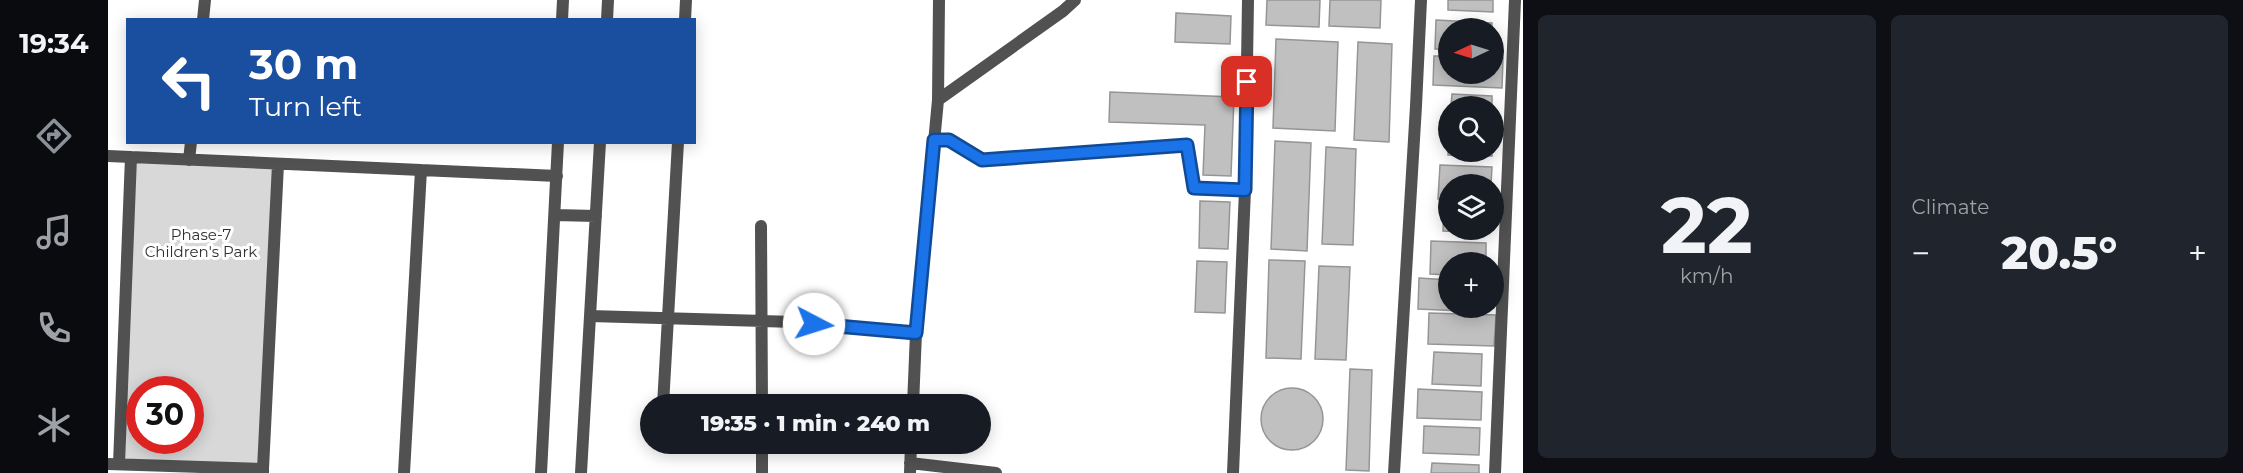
<!DOCTYPE html>
<meta charset="utf-8">
<style>
body{margin:0;font-family:Montserrat,sans-serif;background:#20242c;color:#f1f3f6;height:100vh;display:flex;flex-direction:column;font-size:22px;white-space:nowrap}
*{box-sizing:border-box;margin:0}
p{font-size:20px;color:#9ea1a6}
.icon{flex:none;width:33px;height:33px;fill:none;stroke:currentColor;stroke-width:2;stroke-linecap:round;stroke-linejoin:round}
.map{position:relative;flex:1;overflow:hidden}
.panel{display:flex;flex-direction:column;gap:15px;padding:15px;background:#0d0f14;width:720px}
.panel>*{flex:none}
.top-card{position:absolute;left:18px;top:18px;width:570px;height:126px;border-radius:0px;box-shadow:0 3px 15px #0003;background:#1a4fa0;color:#fff;overflow:hidden}
.needle{width:39px;rotate:266deg}
.buttons{position:absolute;left:1330px;top:18px;display:grid;gap:12px}
.buttons a{display:grid;place-items:center;width:66px;height:66px;border-radius:50%;background:#171b24;box-shadow:0 3px 15px #0003;font-size:30px}
.speed{position:absolute;left:18px;top:376px;display:flex;gap:12px;font-size:30px;font-weight:700;text-align:center}
.speed>*{display:grid;place-content:center;width:78px;height:78px;border-radius:50%;background:#171b24;box-shadow:0 3px 15px #0003;line-height:1}
.speed .limit{border:9px solid #d22;background:#fff;color:#111}
.pin{position:absolute;display:grid;place-items:center;width:51px;height:51px;color:#fff;margin:-26px;border-radius:12px;box-shadow:0 3px 9px #0006}
.me{position:absolute;width:66px;margin:-33px;rotate:95deg;stroke-linejoin:round;filter:drop-shadow(0 0 4px #0008)}
.turn{display:flex;align-items:center;gap:21px;height:126px;padding:0 24px;font-size:27px}
.turn .icon{width:78px;height:78px;stroke-width:2.5}
.turn b{display:block;font-size:42px;line-height:51px}
.big{font-size:45px;font-weight:800;line-height:1.1}
.panel .widget{flex:1;display:flex;flex-direction:column;justify-content:center;gap:9px;min-width:0;padding:0 21px;border-radius:9px;background:#20242c}
.panel .dial{align-items:center;gap:0}
.dial b{font-size:78px;line-height:1}
.heat{display:flex;justify-content:space-between;align-items:center;font-size:33px;direction:ltr}
.panel .tiles{flex:1;display:grid;gap:15px;grid-template-columns:repeat(2,1fr)}
.trip{position:absolute;left:532px;top:394px;width:351px;height:60px;border-radius:30px;background:#171b24;box-shadow:0 3px 15px #0003;font-weight:800;line-height:60px;text-align:center}
main{display:flex;flex:1;min-height:0}
.tab-bar{display:flex;flex-direction:column;width:108px;justify-content:space-around;align-items:center;background:#090b0e;color:#9ea1a6}
.tab-bar .icon{width:42px;height:42px}
.tab-bar .on{color:#8c9099}
.tab-bar b{font-size:27px;color:#f1f3f6}
.map>svg:first-child{display:block}
</style>
<main>
<nav class="tab-bar">
<b>19:34</b>
<svg class="icon on" aria-label="directions" viewBox="0 0 24 24"><path d="M12 3l9 9-9 9-9-9zM9 14v-3h6M13 9l2 2-2 2"/></svg>
<svg class="icon" aria-label="music" viewBox="0 0 24 24"><path d="M9 18V5l10-2v13"/><circle cx="6" cy="18" r="3"/><circle cx="16" cy="16" r="3"/></svg>
<svg class="icon" aria-label="phone" viewBox="0 0 24 24"><path d="M5 4h4l2 5-3 2q2 4 5 5l2-3 5 2v4C11 20 4 13 5 4z"/></svg>
<svg class="icon" aria-label="climate" viewBox="0 0 24 24"><path d="M12 3v18M4 7l16 10M4 17L20 7"/></svg>
</nav>
<div class="map">
<svg width="1415" height="473" viewBox="0 0 1415 473">
<rect width="100%" height="100%" fill="#fff"/>
<path fill="#d8d8d8" fill-rule="evenodd" d="M23,157L170,164L155,469L11,464ZM32,390H82V441H32Z"/>
<path fill="#c0c0c0" stroke="#959595" stroke-width="1.5" d="M1159,0H1212L1211,27L1158,25Z
M1222,0H1273L1272,28L1221,26Z
M1340,0H1385V12L1340,10Z
M1068,13L1123,16L1122,44L1067,42Z
M1328,20L1384,23V28H1341V49H1327Z
M1168,39L1230,42L1227,131L1165,128Z
M1250,42L1284,44L1281,142L1246,140Z
M1326,56H1341V74H1386V58H1395L1394,88L1325,85Z
M1002,92L1126,97L1123,176L1095,175L1097,125L1001,122Z
M1344,94L1384,96V106H1343Z
M1341,131V152H1384V156L1340,155Z
M1167,141L1203,143L1199,251L1163,249Z
M1218,147L1248,149L1245,245L1214,244Z
M1332,165L1384,167L1383,184H1341V199H1330Z
M1092,201L1122,202L1120,249L1091,248Z
M1336,205H1341V230H1381V233L1335,231Z
M1323,241L1378,243V262H1341V275L1322,274Z
M1161,260L1197,261L1193,359L1158,358Z
M1089,261L1119,262L1117,313L1087,312Z
M1211,266L1242,267L1238,360L1207,359Z
M1311,278L1341,280V308H1377V312L1310,309Z
M1321,313L1388,315L1386,346L1320,344Z
M1326,352L1374,354L1373,386L1324,384Z
M1242,369L1264,370L1261,471L1238,470Z
M1153 419a31 31 0 1 1 62 0a31 31 0 1 1-62 0Z
M1310,389L1374,392L1373,420L1309,418Z
M1316,426L1372,428L1371,455L1315,453Z
M1324,463L1371,465V473H1323Z"/>
<g fill="none" stroke-linecap="round" stroke-linejoin="round">
<path stroke="#515151" stroke-width="12" d="M95,20L97,0
M454,20L455,0
M499,20L500,0
M577,20L578,0
M830,100L955,11L967,0
M827,140H841L874,160L1079,145L1086,188L1137,190L1125,473
M0,156L449,176
M81,160L83,142
M1137,190L1140,0
M447,215L488,216
M653,226L654,405
M482,316L686,322L808,333
M555,405L570,142
M805,405L808,333L830,100L831,0
M654,444V473
M802,463L888,473
M0,464L155,469V473
M11,464L23,157
M155,469L170,164
M296,473L313,170
M433,473L450,142
M473,473L492,142
M802,473L803,444
M1286,473L1308,106L1313,0
M1387,473L1407,0"/>
</g>
<g fill="none" stroke-linecap="round" stroke-linejoin="round">
<g stroke="#114b97" stroke-width="15">
<path id="route" d="M706,324L808,333L826,140H841L874,160L1079,145L1086,188L1137,190L1139,82"/>
</g>
<use href="#route" stroke="#1a73e8" stroke-width="10"/>
</g>
<g text-anchor="middle" dominant-baseline="central" stroke-width="6" stroke-linejoin="round" paint-order="stroke">
<g font-size="15" fill="#2f2f2f" stroke="#fff">
<text x="93" y="234">Phase-7<tspan x="93" dy="17">Children's Park</tspan></text>
</g>
</g>
</svg>
<div class="buttons">
<a><svg class="needle" viewBox="-14 -14 28 28"><path d="M0-13l5 13h-10z" fill="#e53935"/><path d="M0 13l5-13h-10z" fill="#9ea1a6"/></svg></a>
<a><svg class="icon" aria-label="search" viewBox="0 0 24 24"><circle cx="10" cy="10" r="6"/><path d="M15 15l6 6"/></svg></a>
<a><svg class="icon" aria-label="layers" viewBox="0 0 24 24"><path d="M12 4l9 5-9 5-9-5zM3 14l9 5 9-5"/></svg></a>
<a>+</a>
</div>
<div class="speed"><div class="limit">30</div></div>
<div class="pin" style="left:1139px;top:82px;background:#d93025"><svg class="icon" aria-label="arrive" viewBox="0 0 24 24"><path d="M6 21V4h12l-3 4 3 4H6"/></svg></div>
<svg class="me" style="left:706px;top:324px" viewBox="-20 -20 40 40"><circle r="19" fill="#fff"/><path d="M0-13L10 11 0 6-10 11z" fill="#1a73e8"/></svg>
<div class="trip">19:35 · 1 min · 240 m</div>
<div class="top-card">
<div class="turn"><svg class="icon" aria-label="left" viewBox="0 0 24 24"><path d="M17 20v-9H6M10 6l-5 5 5 5"/></svg><div><b>30 m</b>Turn left</div></div>
</div>
</div>
<section class="panel">
<div class="tiles">
<div class="widget dial"><b>22</b><p>km/h</p></div>
<div class="widget"><p>Climate</p>
<div class="heat"><a>−</a><b class="big">20.5°</b><a>+</a></div>
</div>
</div>
</section>
</main>
